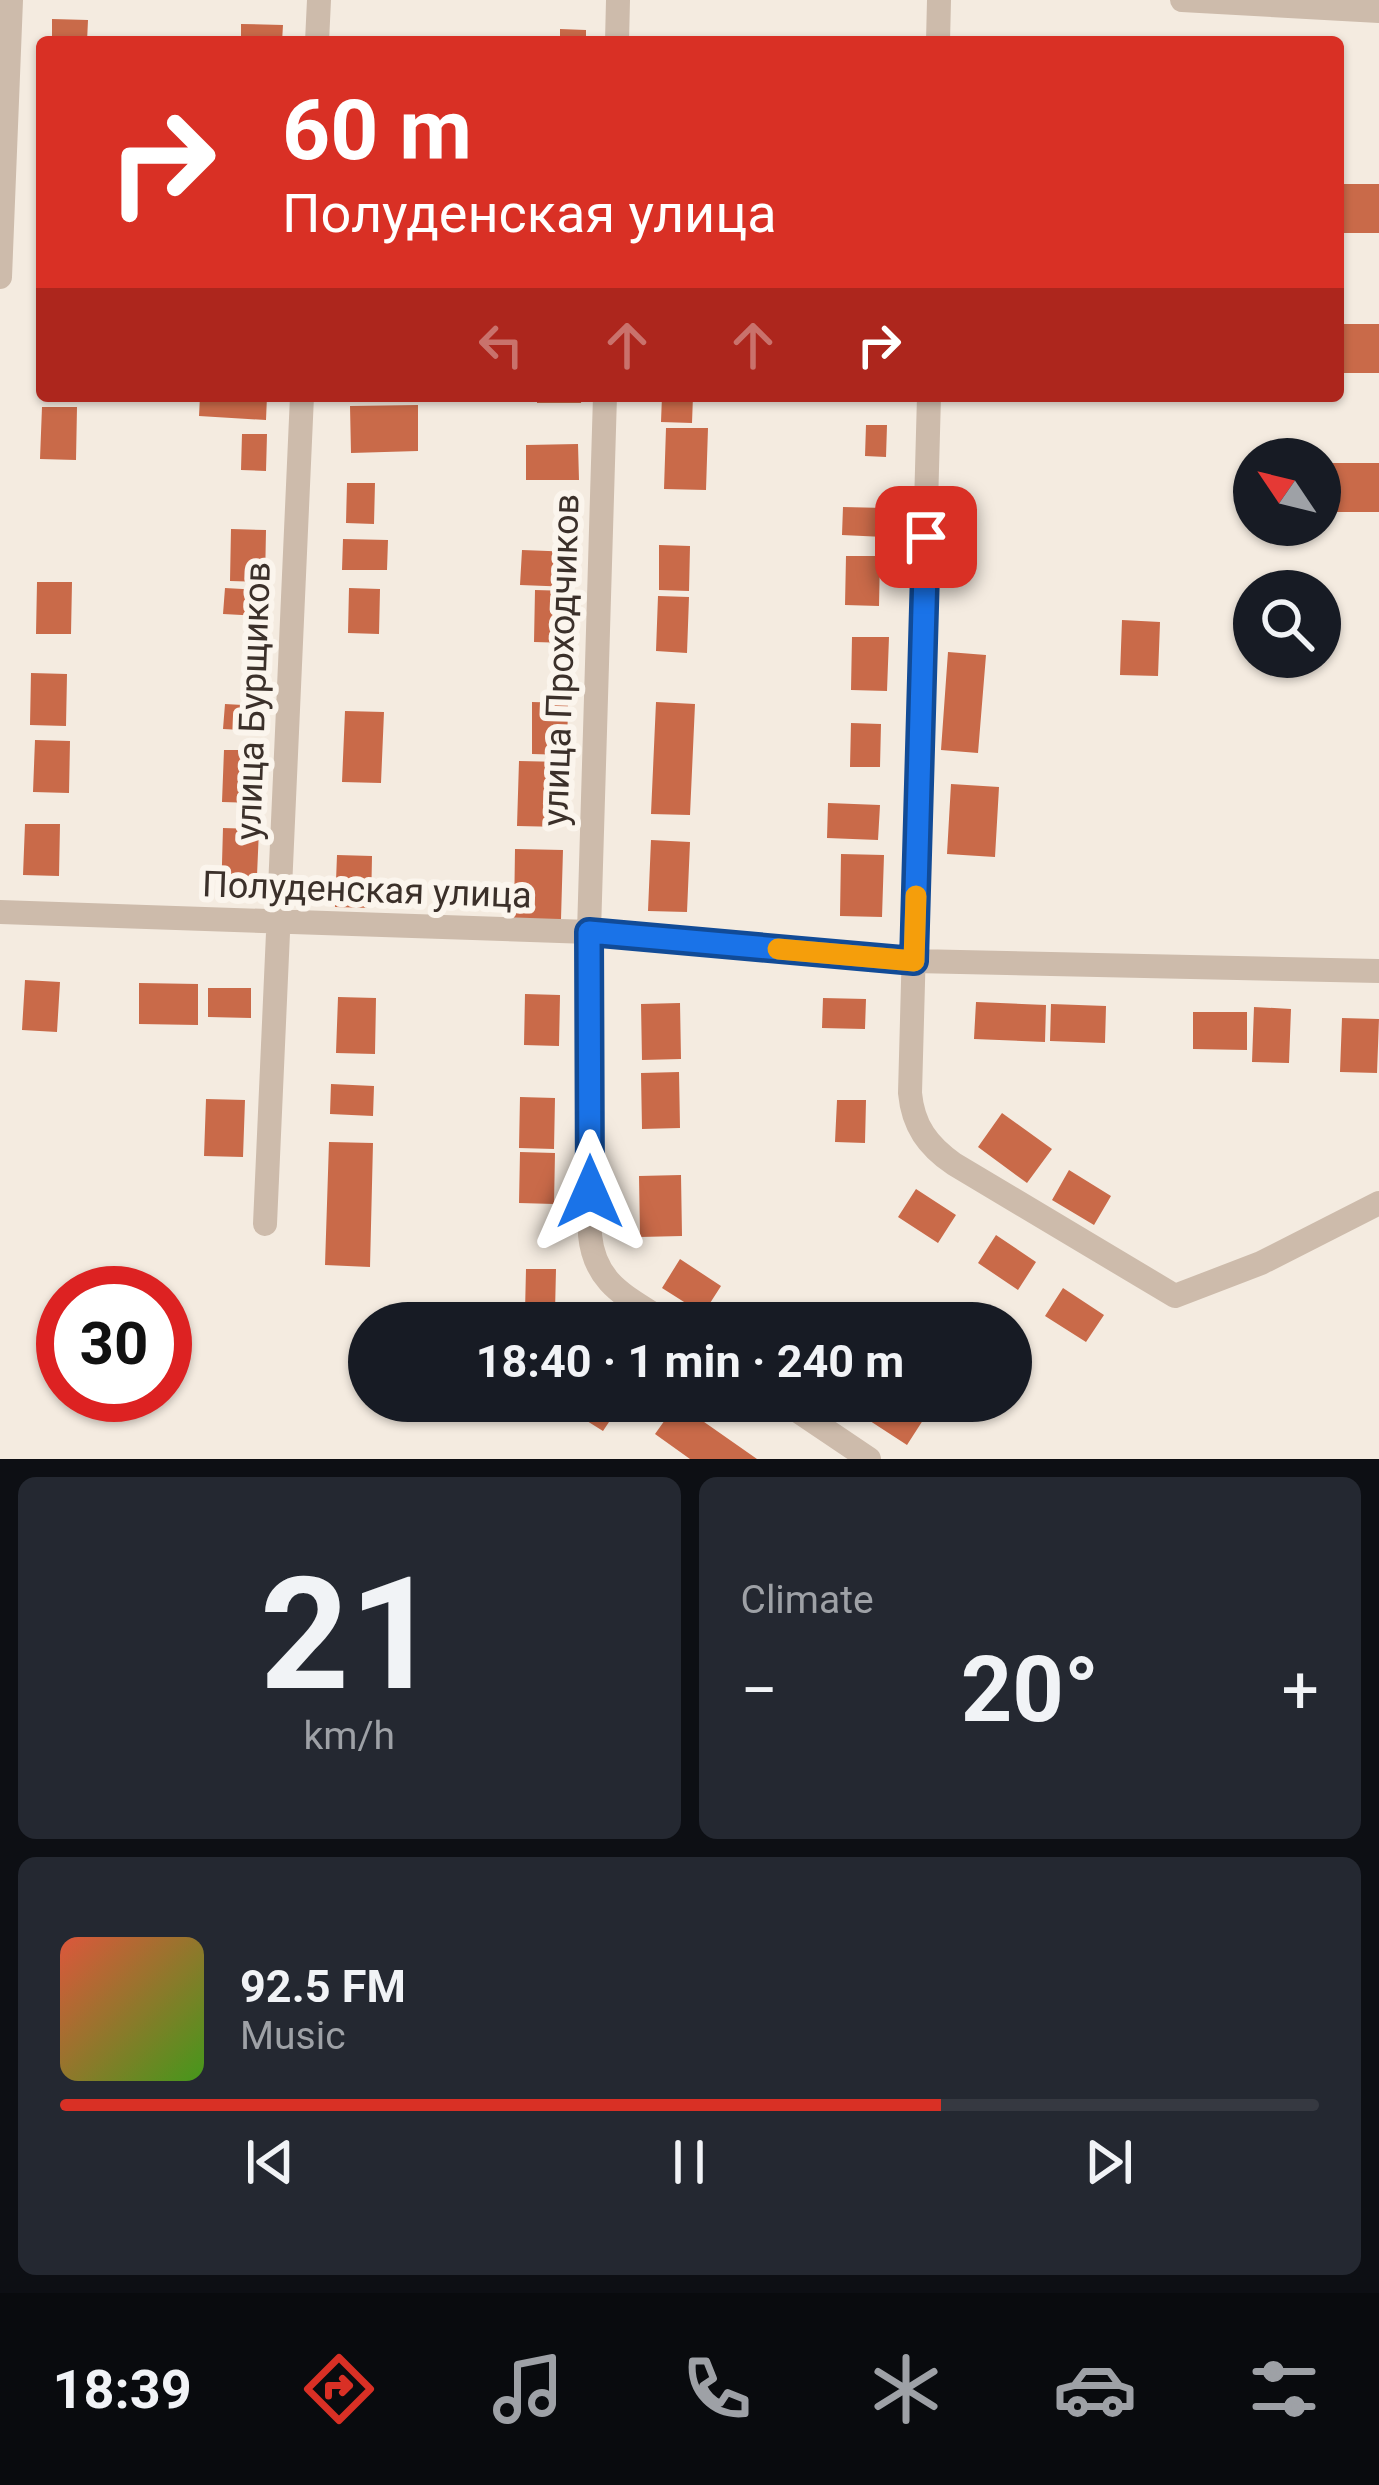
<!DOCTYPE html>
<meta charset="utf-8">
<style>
body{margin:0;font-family:Roboto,sans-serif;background:#242831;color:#f1f3f6;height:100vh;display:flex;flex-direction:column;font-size:45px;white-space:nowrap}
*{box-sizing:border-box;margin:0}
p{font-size:39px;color:#9ea1a6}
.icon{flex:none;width:66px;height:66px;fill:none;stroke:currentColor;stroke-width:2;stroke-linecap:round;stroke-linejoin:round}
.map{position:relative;height:1459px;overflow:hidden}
.drawer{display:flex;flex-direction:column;gap:18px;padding:18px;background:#0d0f14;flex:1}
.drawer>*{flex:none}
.top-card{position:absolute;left:36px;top:36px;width:1308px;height:366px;border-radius:12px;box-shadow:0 3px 9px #0004;background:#d93025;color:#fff;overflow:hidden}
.needle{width:78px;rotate:305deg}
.controls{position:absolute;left:1233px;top:438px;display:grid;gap:24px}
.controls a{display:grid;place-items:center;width:108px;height:108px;border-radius:50%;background:#171b24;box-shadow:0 3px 9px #0004;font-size:60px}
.speed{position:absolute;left:36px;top:1266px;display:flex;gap:24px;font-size:60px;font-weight:700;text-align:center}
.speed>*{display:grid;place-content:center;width:156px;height:156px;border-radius:50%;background:#171b24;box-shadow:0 3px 9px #0004;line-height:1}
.speed .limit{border:18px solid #d22;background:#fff;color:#111}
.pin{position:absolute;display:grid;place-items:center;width:102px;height:102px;color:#fff;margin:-51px;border-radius:24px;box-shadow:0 6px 18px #0006}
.me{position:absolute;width:132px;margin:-66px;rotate:0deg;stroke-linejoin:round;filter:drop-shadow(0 0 9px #0008)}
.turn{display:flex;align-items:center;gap:42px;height:252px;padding:0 48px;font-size:54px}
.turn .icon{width:156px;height:156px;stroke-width:2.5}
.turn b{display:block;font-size:84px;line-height:102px}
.lanes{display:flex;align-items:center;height:114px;padding:0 48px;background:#0003;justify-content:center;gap:60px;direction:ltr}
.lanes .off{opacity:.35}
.big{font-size:90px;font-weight:700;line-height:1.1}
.drawer .tile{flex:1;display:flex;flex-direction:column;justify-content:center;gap:18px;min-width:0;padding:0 42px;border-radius:18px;background:#242831}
.drawer .dial{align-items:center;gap:0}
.dial b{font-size:156px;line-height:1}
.song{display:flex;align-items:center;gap:36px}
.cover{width:144px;height:144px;border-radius:18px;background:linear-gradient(135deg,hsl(10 70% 55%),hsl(100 70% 35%))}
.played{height:12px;border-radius:6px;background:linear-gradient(90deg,#d93025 70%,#363941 70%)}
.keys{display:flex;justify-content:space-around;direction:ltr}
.heat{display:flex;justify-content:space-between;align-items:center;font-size:66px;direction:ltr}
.drawer .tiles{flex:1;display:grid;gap:18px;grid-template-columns:1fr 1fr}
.tile:last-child{grid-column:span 2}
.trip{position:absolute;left:348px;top:1302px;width:684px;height:120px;border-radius:60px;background:#171b24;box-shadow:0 3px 9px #0004;font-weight:700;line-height:120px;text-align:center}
.tab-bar{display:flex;height:192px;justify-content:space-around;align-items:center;background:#090b0e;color:#9ea1a6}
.tab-bar .icon{width:84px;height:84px}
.tab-bar .selected{color:#d93025}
.tab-bar b{font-size:54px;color:#f1f3f6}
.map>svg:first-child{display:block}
</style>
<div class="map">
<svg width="1379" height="1459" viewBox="0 0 1379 1459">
<rect width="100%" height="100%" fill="#f4ebe0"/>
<path fill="#c96a49" d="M52,19L88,20L87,42H52Z
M241,24L283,25L282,42H241Z
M560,29L586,30V42H560Z
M1338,184H1379V233H1338Z
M1338,324H1379V373H1338Z
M200,396H267L266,420L199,416Z
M537,396H582L581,403H537Z
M662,396H693L692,423L661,422Z
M418,405V451L351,453L350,406Z
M42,407H77L76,460L40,459Z
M866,425H887L886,457L865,456Z
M666,428H708L706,490L664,489Z
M242,434H267L266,471L241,470Z
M578,444L579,480H526V445Z
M1320,463H1379V512H1320Z
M347,483H375L374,524L346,523Z
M843,507L885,508L884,537L842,535Z
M231,529L266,530L265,582L230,581Z
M343,539L388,540L387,570H342Z
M659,545L690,546L689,591L659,590Z
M522,550L574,552L572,587L520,585Z
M846,556H880L879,606L845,605Z
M37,582H72L71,634H36Z
M225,588L263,590L262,616L223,614Z
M349,588L380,589L379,634L348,633Z
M535,590L570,591L569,643L534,642Z
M658,596L689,597L687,653L656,651Z
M1122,620L1160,622L1158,676L1120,675Z
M852,637H889L887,691L851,690Z
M948,652L986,655L978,753L941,750Z
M31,673L67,674L66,726L30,725Z
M532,702L568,703L567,755L532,754Z
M656,702L695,704L690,815L651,814Z
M225,704L261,706L260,731L223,729Z
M345,711L384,712L381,783L342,782Z
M851,723L881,724L880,767H850Z
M35,740L70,741L69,793L33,792Z
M224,750H259L258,803L222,802Z
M519,761L563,762L562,827L517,826Z
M951,784L999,787L995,857L947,854Z
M828,803L880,805L878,840L827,838Z
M25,824H60L59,876L23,875Z
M223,828L259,829L256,899L221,898Z
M651,840L690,842L687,912L648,911Z
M515,849L563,850L561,919H514Z
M841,854L884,855L882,917L840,916Z
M337,855L372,856L371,908L335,907Z
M25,980L60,982L57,1032L22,1030Z
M139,983L198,984V1025L139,1024Z
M208,988H251V1018L208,1017Z
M525,994L560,995L559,1046L524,1045Z
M338,997L376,998L375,1054L336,1053Z
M823,998L866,999L865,1029L822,1028Z
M976,1002L1046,1005L1045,1042L974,1039Z
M680,1003L681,1059L642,1060L641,1004Z
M1051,1004L1106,1006L1105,1043L1050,1041Z
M1254,1007L1291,1009L1289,1063L1252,1062Z
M1193,1012H1247V1050L1193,1049Z
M1342,1018L1379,1019L1377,1073L1340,1072Z
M679,1072L680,1128L642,1129L641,1073Z
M331,1084L374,1086L373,1116L330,1114Z
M520,1097L555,1098L554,1149L519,1148Z
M206,1099L245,1100L243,1157L204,1156Z
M837,1100H866L865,1143L835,1142Z
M1002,1113L1052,1149L1027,1183L978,1147Z
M329,1142L373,1143L370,1267L325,1265Z
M520,1152L555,1153L554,1204L519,1203Z
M1069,1170L1111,1196L1094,1225L1052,1200Z
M681,1175L682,1236L640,1237L639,1176Z
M916,1189L956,1215L938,1243L898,1217Z
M996,1235L1036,1262L1018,1290L978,1263Z
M680,1259L721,1286L703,1314L662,1288Z
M526,1269H556L555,1312H525Z
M1063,1288L1104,1315L1086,1342L1045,1316Z
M771,1306L796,1323H760Z
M567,1401H623L603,1431L563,1406Z
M879,1401H900L925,1417L907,1445L867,1419Z
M677,1403L757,1459H690L655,1434Z"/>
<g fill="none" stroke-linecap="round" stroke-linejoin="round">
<path stroke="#cdbbab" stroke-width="24" d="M1182,0L1379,11
M317,42L319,0
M617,42L618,0
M938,42L939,0
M0,277L11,0
M605,396L589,932L590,1235C595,1286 629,1297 667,1323
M929,396L910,1093C913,1126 928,1146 954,1164L1175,1296L1261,1263L1379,1203
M0,912L589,932L914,961L1379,971
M265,1224L302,396
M783,1401L869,1459"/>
</g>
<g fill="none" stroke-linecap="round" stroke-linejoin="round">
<g stroke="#114b97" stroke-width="30">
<path id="route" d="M590,1192L589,932L914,961L926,537"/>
</g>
<use href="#route" stroke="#1a73e8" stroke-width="21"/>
<path stroke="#f59e0b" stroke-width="21" d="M778,949L914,961L916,896"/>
</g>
<g text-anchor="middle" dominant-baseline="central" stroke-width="12" stroke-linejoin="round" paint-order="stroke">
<g font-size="36" fill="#3b302a" stroke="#fbf5ed">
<text transform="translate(561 660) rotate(-88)">улица Проходчиков</text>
<text transform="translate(253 701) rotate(-88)">улица Бурщиков</text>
<text transform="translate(367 890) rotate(2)">Полуденская улица</text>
</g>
</g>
</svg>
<div class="controls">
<a><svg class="needle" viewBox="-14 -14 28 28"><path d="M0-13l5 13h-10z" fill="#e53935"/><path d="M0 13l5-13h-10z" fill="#9ea1a6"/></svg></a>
<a><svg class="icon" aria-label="search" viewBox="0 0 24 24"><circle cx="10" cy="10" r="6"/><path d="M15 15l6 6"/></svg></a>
</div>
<div class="speed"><div class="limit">30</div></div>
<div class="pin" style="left:926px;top:537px;background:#d93025"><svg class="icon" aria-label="arrive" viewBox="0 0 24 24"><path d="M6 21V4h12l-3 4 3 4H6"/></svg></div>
<svg class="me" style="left:590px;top:1192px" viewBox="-20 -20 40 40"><path d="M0-17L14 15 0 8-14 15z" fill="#1a73e8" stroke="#fff" stroke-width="4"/></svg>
<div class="trip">18:40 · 1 min · 240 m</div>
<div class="top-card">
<div class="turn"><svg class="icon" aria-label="right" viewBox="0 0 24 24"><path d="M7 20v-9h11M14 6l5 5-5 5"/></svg><div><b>60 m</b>Полуденская улица</div></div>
<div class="lanes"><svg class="icon off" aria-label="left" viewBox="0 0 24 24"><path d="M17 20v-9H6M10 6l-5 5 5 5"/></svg><svg class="icon off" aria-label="ahead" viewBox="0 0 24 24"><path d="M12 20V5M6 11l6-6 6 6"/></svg><svg class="icon off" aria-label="ahead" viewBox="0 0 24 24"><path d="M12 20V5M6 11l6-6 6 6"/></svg><svg class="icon" aria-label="right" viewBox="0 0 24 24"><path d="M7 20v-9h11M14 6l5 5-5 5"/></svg></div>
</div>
</div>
<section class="drawer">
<div class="tiles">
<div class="tile dial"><b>21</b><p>km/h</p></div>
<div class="tile"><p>Climate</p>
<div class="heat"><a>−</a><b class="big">20°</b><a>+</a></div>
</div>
<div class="tile">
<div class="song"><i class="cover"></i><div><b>92.5 FM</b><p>Music</p></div></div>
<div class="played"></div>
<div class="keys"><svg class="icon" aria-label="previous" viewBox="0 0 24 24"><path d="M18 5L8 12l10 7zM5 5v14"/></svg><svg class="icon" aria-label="pause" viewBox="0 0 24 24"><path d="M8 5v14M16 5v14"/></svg><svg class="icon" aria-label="next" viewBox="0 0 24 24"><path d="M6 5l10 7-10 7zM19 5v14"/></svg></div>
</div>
</div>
</section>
<nav class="tab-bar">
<b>18:39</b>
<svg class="icon selected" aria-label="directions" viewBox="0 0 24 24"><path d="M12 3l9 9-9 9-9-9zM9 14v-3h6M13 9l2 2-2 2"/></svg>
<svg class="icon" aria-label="music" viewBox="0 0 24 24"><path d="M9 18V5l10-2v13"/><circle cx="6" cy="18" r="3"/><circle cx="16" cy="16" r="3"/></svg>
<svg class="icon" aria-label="phone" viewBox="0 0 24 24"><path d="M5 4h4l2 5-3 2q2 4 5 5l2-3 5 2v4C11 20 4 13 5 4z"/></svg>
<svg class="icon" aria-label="climate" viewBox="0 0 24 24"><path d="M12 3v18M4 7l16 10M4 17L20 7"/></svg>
<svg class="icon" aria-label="car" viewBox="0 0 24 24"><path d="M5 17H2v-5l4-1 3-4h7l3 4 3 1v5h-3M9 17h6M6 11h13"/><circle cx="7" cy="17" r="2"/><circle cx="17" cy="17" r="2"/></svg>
<svg class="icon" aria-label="filters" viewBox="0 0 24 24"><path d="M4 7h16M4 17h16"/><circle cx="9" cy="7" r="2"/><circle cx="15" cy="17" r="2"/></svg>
</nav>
